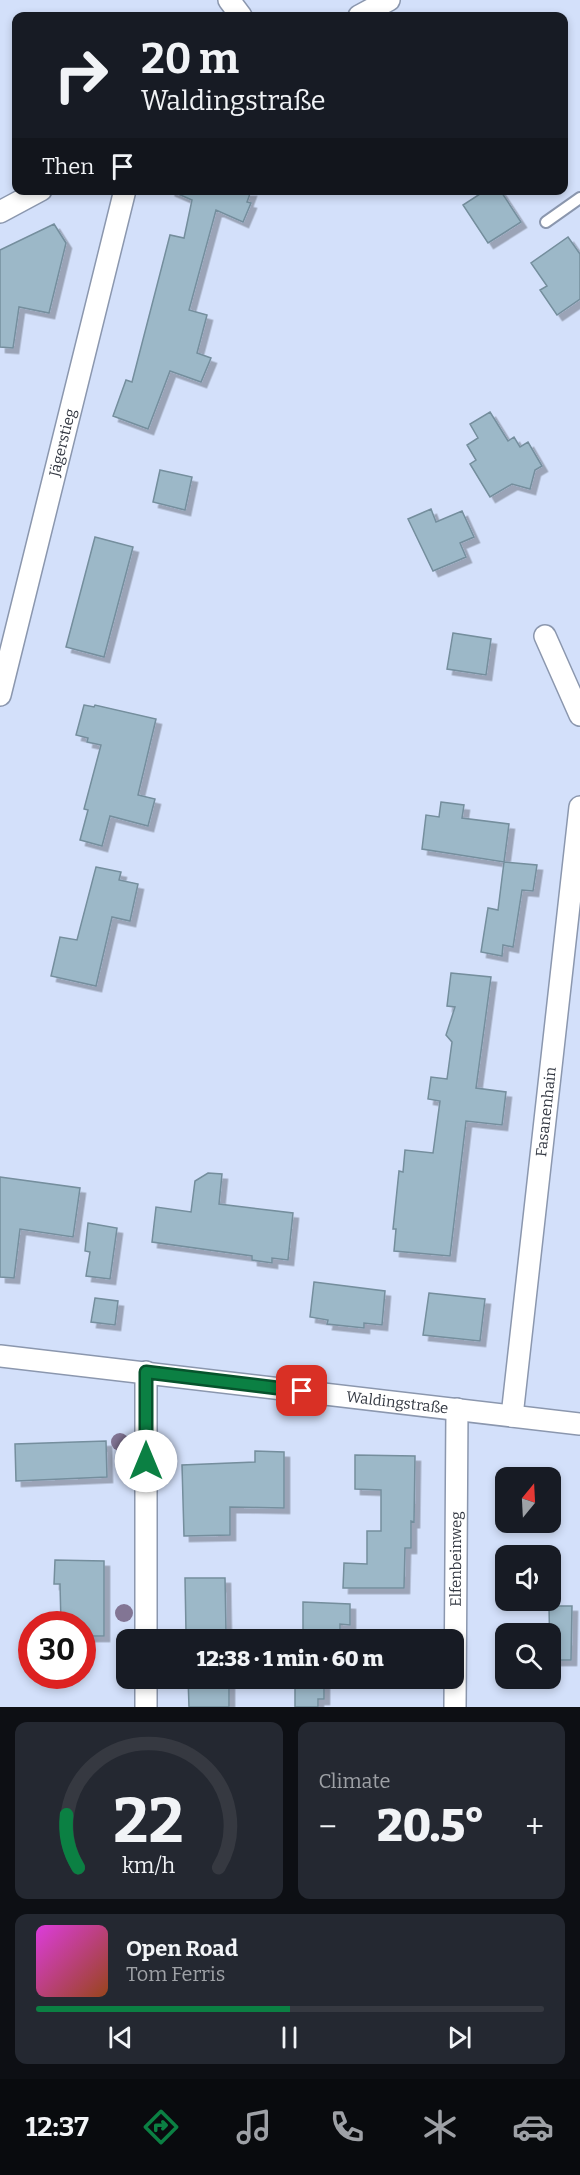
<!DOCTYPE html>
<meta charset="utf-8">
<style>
body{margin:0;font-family:Bitter,serif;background:#242831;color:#f1f3f6;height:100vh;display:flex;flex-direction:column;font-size:22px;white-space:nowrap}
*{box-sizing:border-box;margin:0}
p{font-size:20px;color:#9ea1a6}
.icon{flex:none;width:33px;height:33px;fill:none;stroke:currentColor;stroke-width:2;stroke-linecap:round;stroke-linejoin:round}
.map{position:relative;height:1707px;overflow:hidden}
.panel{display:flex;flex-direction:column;gap:15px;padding:15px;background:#0d0f14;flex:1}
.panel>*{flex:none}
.top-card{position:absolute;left:12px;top:12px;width:556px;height:183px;border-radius:12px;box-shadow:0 3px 9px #0003;background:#171b24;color:#f1f3f6;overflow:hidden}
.needle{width:39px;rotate:18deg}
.tools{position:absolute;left:495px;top:1467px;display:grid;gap:12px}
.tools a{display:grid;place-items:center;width:66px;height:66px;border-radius:12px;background:#171b24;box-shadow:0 3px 9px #0003;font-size:30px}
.speed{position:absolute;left:18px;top:1611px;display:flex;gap:12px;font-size:30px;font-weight:700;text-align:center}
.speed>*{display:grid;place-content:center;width:78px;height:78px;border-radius:50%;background:#171b24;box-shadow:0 3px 9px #0003;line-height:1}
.speed .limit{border:9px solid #d22;background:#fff;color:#111}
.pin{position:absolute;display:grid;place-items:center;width:51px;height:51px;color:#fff;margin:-26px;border-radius:12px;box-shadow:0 3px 9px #0006}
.me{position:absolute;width:66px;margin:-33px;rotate:0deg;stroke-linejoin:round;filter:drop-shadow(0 0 4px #0008)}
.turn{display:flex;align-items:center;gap:21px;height:126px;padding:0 30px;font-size:27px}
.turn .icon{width:78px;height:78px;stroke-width:2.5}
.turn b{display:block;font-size:42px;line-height:51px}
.then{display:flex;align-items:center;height:57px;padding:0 30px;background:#0003;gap:12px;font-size:22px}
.big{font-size:45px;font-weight:800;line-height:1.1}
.panel .tile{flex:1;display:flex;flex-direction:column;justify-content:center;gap:9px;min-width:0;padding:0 21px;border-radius:12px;background:#242831}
.panel .dial{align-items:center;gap:0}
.dial svg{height:156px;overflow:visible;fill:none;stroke:#363941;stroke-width:7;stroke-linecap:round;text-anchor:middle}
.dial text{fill:#f1f3f6;stroke:none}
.song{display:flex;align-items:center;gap:18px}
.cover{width:72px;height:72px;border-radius:9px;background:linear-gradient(135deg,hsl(300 70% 55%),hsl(20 70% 35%))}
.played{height:6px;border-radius:3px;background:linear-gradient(90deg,#0b8043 50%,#363941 50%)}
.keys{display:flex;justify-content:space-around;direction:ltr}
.heat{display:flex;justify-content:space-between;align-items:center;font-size:33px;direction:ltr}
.panel .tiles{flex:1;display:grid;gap:15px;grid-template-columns:1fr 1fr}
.tile:last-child{grid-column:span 2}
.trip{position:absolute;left:116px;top:1629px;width:348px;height:60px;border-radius:12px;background:#171b24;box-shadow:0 3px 9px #0003;font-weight:800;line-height:60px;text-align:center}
.tab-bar{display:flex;height:96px;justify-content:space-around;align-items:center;background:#090b0e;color:#9ea1a6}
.tab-bar .icon{width:42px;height:42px}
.tab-bar .active{color:#0b8043}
.tab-bar b{font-size:27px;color:#f1f3f6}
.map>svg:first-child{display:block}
</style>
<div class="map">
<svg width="580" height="1707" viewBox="0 0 580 1707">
<defs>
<filter id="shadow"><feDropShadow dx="5.5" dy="5.5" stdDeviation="0" flood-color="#0004"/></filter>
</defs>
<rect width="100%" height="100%" fill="#d3e0fa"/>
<path fill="#9cb8c8" stroke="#748e9d" stroke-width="1.5" filter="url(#shadow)" d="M169,190L251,191L247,202L251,203L243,222L216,210L189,310L207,315L197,353L211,358L201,382L170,371L148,429L113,416L126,380L132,382L170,235L184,238L192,200Z
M486,190H500L521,222L488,243L463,205Z
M54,224L66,243L49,313L19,307L13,348L0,347V250Z
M568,237L580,254V299L557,315L540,290L547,286L531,263Z
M490,412L508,441L514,437L520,447L528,442L542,466L535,470L530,489L512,484L490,497L470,464L476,460L467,445L478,438L470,424Z
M160,470L192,477L185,510L153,502Z
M431,509L436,522L462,511L474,537L460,543L466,557L433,571L408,519Z
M95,537L133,547L104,657L66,647Z
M453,633L491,639L486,675L447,669Z
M84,705L94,707L95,705L156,719L138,795L155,799L148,826L110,816L102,846L80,840L88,810L84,809L101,745L87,742L88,738L76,735Z
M441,802L464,805L462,818L509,824L504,862L422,849L426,815L439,817Z
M504,862L537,865L533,891L522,890L513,947L503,945L502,956L481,952L488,908L498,910Z
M96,867L121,872L119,880L138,884L130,921L112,917L96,986L51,976L60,937L77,940Z
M451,973L491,977L476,1088L506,1092L502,1125L466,1121L450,1256L394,1251L396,1229H393L399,1171L403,1172L405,1150L433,1153L440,1101L428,1099L431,1077L447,1079L452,1042L446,1035L455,1007L447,1006Z
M208,1173L222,1174L219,1204L293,1213L288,1260L272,1258V1263L252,1260V1256L152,1242L156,1207L191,1212L195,1181Z
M0,1177L80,1188L73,1237L20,1229L14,1278L0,1277Z
M88,1223L117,1228L110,1279L86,1276L90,1252L85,1251Z
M314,1282L385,1291L382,1325L364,1323V1328L327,1324L328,1320L310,1317Z
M429,1293L485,1299L480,1341L423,1335Z
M95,1298L118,1301L115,1325L91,1322Z
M106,1441L107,1477L16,1481L15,1444Z
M255,1451L284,1452V1508L230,1507V1535L184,1536L182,1465L255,1462Z
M355,1455L415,1456L414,1522L411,1521V1548H405L404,1588H343L344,1563L367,1564V1531H381V1490L355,1489Z
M55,1560L104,1561V1636H82V1624H61L60,1584H54Z
M185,1578H225L226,1632H186Z
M303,1602L350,1604V1625L340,1624V1640H296V1635H303Z
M549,1606H572L571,1660H550Z
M188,1678H229V1707H189Z
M295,1678H324V1699H318V1707H295Z"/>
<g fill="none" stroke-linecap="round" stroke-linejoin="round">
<g stroke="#8b97ae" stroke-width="14">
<path id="service" d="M546,222L580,198"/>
</g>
<g stroke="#8b97ae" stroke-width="24">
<g id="minor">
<path d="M229,0L241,16"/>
<path d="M359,16L389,0"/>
<path d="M0,212L41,190"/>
<path d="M545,636L580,715"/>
<path id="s1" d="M0,695L125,190"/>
<path id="s2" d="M0,1356L580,1424"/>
<path d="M146,1372V1640"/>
<path id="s3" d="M512,1416L580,807"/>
<path d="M146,1678V1707"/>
<path id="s4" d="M455,1707L457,1409"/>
</g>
</g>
<use href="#service" stroke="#fff" stroke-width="10"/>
<use href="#minor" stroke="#fff" stroke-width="21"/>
</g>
<g fill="#827594">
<circle cx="120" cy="1442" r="9"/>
<circle cx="124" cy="1613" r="9"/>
</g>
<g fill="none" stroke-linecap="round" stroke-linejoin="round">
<g stroke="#07532c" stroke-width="15">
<path id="route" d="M146,1461V1372L302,1391"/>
</g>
<use href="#route" stroke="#0b8043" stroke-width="10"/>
</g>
<g text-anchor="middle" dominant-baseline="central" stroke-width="5" stroke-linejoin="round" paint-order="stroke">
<g font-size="15" fill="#333842" stroke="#fff">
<text stroke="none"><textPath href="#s1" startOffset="260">Jägerstieg</textPath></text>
<text stroke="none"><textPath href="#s3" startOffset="306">Fasanenhain</textPath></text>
<text stroke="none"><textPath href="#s2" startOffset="400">Waldingstraße</textPath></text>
<text stroke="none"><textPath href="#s4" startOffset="148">Elfenbeinweg</textPath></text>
</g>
</g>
</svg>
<div class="tools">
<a><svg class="needle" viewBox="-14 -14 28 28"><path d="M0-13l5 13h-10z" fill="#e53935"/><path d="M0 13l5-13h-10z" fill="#9ea1a6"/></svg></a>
<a><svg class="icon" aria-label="sound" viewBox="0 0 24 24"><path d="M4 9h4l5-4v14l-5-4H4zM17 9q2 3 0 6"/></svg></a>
<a><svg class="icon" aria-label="search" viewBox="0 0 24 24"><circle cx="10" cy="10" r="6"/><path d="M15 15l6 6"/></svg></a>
</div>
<div class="speed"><div class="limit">30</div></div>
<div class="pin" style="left:302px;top:1391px;background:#d93025"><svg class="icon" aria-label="arrive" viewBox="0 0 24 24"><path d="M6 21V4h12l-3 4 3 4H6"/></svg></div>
<svg class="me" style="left:146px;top:1461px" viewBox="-20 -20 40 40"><circle r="19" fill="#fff"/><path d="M0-13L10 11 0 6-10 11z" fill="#0b8043"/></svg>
<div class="trip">12:38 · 1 min · 60 m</div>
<div class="top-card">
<div class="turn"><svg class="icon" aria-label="right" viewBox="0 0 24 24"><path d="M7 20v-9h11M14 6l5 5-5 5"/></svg><div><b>20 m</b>Waldingstraße</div></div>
<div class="then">Then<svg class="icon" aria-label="arrive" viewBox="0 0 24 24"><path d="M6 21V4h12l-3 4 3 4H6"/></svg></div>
</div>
</div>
<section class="panel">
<div class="tiles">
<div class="tile dial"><svg viewBox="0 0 100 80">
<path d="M14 69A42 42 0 1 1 86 69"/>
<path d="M14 69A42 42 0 0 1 8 42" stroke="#0b8043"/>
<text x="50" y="56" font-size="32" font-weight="700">22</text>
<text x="50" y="72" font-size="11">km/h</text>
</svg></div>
<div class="tile"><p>Climate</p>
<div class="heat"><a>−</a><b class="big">20.5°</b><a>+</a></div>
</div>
<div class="tile">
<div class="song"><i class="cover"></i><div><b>Open Road</b><p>Tom Ferris</p></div></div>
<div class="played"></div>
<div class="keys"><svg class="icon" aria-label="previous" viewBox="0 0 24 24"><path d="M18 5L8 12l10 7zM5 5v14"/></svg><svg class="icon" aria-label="pause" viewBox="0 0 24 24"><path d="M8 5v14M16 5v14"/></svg><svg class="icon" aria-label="next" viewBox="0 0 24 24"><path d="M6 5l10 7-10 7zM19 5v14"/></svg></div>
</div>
</div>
</section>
<nav class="tab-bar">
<b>12:37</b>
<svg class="icon active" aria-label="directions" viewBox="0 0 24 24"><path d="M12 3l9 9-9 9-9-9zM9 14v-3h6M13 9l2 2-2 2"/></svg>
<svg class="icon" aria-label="music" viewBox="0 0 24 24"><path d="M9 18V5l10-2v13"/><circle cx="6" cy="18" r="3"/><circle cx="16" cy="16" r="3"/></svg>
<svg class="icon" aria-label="phone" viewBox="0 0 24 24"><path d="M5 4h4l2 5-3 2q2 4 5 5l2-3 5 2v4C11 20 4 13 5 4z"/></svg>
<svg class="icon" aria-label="climate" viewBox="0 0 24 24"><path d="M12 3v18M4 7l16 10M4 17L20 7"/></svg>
<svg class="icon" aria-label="car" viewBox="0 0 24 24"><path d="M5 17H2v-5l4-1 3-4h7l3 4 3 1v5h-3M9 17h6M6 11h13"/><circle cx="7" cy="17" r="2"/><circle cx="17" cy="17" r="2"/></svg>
</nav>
